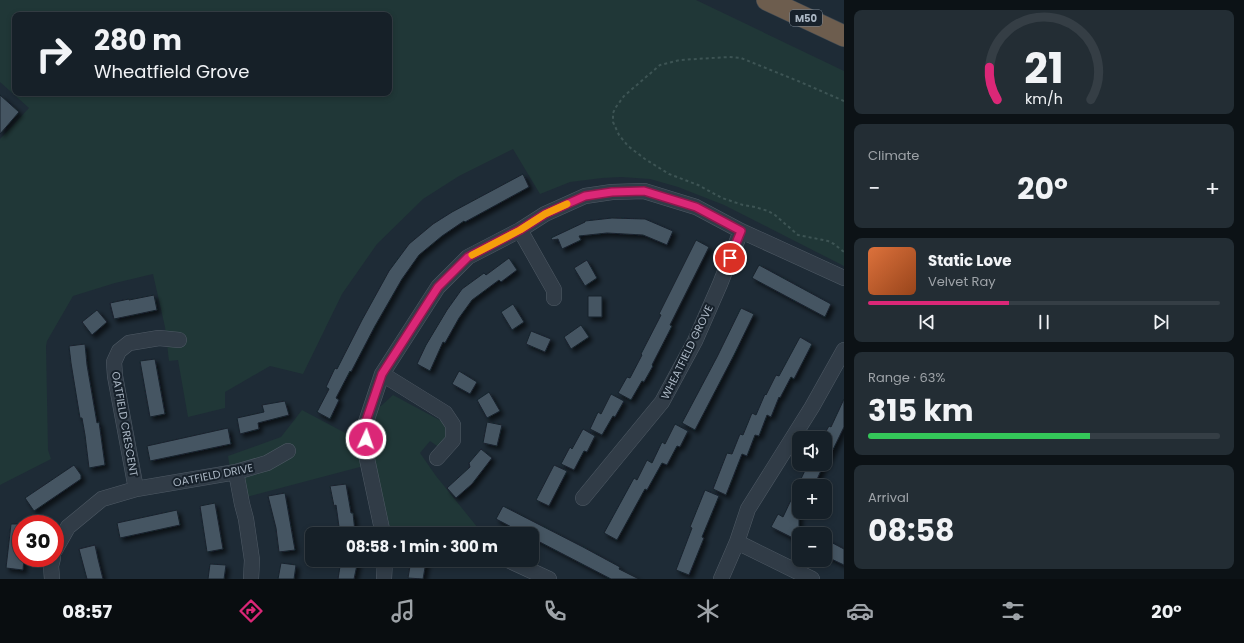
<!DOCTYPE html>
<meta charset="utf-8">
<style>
body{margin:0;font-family:Poppins,sans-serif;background:#232d34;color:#f1f3f6;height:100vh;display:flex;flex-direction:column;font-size:15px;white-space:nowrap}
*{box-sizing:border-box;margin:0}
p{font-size:13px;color:#9ea3a8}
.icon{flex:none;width:22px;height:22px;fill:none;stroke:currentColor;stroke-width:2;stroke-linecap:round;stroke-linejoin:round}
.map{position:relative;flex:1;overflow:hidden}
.side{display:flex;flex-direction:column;gap:10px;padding:10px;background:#0c1216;width:400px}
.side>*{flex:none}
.top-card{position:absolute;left:12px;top:12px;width:380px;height:84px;border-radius:8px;box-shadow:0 2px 6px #0003,0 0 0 1px #353e45;background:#162028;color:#f1f3f6;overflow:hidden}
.controls{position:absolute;left:792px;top:431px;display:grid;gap:8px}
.controls a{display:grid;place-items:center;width:40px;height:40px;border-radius:8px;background:#162028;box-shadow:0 2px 6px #0003,0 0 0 1px #353e45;font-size:20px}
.speed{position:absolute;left:12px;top:515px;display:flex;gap:8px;font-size:20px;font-weight:700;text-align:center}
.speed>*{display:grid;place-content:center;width:52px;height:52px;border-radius:50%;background:#162028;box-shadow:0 2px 6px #0003,0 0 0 1px #353e45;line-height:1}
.speed .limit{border:6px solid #d22;background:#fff;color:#111}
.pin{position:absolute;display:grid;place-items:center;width:34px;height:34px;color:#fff;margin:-17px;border:2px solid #fff;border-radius:50%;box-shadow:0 1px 4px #0007}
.me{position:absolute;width:44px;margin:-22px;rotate:3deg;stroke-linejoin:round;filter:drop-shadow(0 0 3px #0008)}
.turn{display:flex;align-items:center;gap:14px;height:84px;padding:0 16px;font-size:18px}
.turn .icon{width:52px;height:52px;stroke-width:2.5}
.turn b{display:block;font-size:28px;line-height:34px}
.big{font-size:30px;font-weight:700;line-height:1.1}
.side .tile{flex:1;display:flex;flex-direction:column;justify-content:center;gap:6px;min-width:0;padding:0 14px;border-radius:8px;background:#232d34}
.side .dial{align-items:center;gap:0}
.dial svg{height:104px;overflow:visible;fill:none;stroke:#353e45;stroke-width:7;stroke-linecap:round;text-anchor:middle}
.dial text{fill:#f1f3f6;stroke:none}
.song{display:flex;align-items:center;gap:12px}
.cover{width:48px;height:48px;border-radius:6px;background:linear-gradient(135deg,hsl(20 70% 55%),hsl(20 70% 35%))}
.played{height:4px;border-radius:2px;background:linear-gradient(90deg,#db2777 40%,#353e45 40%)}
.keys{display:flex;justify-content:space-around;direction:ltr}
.heat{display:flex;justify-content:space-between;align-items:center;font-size:22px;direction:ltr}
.charge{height:6px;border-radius:3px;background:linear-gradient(90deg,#34c759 63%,#353e45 0)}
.trip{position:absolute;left:305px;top:527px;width:234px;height:40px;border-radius:8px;background:#162028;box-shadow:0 2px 6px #0003,0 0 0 1px #353e45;font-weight:700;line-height:40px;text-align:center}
.tabs{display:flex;height:64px;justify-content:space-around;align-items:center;background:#090d10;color:#9ea3a8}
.tabs .icon{width:28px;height:28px}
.tabs .current{color:#db2777}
.tabs b{font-size:18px;color:#f1f3f6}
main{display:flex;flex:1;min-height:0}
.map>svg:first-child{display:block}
</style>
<main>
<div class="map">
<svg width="844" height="579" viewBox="0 0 844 579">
<defs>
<filter id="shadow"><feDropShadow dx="3.5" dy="3.5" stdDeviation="2" flood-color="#0009"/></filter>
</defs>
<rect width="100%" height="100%" fill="#1e2b36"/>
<path fill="#203737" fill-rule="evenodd" d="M0,0H696L844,71V266L724,205L678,187L650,179L621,177L602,178L570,182L540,194L513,149L459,176L423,199L377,244L342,294L303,374L270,366L225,392V408L188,417L178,360L169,361L165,327L153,274L115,283L73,296L47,341L46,346L48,450L51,459L0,485V139L29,108L0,82ZM15,15H389V93H15Z
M393,395L443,422L449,434L440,448L430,441L420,453L436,476L478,528L480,534H394L391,533L375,463L235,500L228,456L281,437L302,410L349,435Z"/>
<path fill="#455562" stroke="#19232d" filter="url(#shadow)" d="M0,95L19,112L0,134Z
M523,174L529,187L465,222L464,221L442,236L419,255L402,279L375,326L351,372L350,371L336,398L339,400L330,419L317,412L329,389L326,387L335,368L337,369L362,320L389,271L409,244L433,224L452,212Z
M612,218L645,219L673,231L667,245L643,235L607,233L579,236L581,240L562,249L558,239L552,240L551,238L585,222V221Z
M696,240L709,247L670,325L672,326L652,365L653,366L644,382L642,381L631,400L618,393L627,377L630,378L642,355L641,354L661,315L659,314Z
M509,258L517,270L501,282L499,280L472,300L459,318L445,343L443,342L430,371L417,364L426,345L447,310L462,289L484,273L486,275Z
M587,260L597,278L585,286L574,268Z
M759,265L831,304L825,317L752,278Z
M154,295L157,310L114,319L110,303L129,299V300Z
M588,296H602V317H588Z
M513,304L524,322L512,330L501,312Z
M741,308L754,314L734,355L695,430L682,423L717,357Z
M97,310L107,322L92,335L82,322Z
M581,325L589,337L571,349L564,337Z
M531,331L551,339L545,352L526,344Z
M800,337L812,344L794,379L791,377L780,398L779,397L771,417L767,415L759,436L755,435L747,456L742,454L726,495L713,489L727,453L732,454L740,434L743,435L752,413L756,415L765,394L766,395L776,375L779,376Z
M85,344L87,365L97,423L99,422L105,465L89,468L85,435L82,418H80L71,363L69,346Z
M155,359L165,414L150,417L140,361Z
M459,371L477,382L470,394L452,384Z
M489,392L500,411L487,418L477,400Z
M611,394L624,401L615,417L613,416L602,435L590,429L598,412L601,414Z
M844,399V427L825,466V433L829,426L831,427Z
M285,401L289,415L258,423L259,429L240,434L237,418L264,412L262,405Z
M487,422L502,425L497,446L483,443Z
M675,424L688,431L680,447L677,446L667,465L662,463L647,490L645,489L617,540L604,533L634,478L637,480L647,460L652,463L662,442L665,444Z
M228,428L231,444L150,461L147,446Z
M583,429L595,436L587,452L584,451L574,470L561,464L570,447L572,449Z
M481,449L492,458L472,484L456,498L447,488L470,467L469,463Z
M808,464H824L814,486H799V526L815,534H799V541L771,527L778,514L783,517Z
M74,465L81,475V479L34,511L25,498Z
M554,465L567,471L549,506L536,500Z
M346,484L351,513H353L355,532L340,534L336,505L334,506L330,486Z
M705,490L719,496L702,537L704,538L689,575L676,570L692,528L690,527Z
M285,493L295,550L279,552L276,528L268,496Z
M215,503L223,549L207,552L200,506Z
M503,506L583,547L620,567L619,569L639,579H611L532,538V534H525L496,519Z
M177,510L180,525L120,538L117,523Z
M11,524H21V558H24L23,570L6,568Z
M825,539L844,549V565L825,556Z
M95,545L98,559L103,579H87L79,549Z
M341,560H357V565L354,579H338Z
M411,560L426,562L423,579L408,578Z
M281,563L296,565L294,579H278Z
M210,564L226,565L224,579H208Z"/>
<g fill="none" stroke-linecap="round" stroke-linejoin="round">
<g stroke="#4f5a65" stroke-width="16">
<path id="minor" d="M520,230L554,290V298
M382,374L445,413L453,425V440L437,458
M236,472L242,504L246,519L252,560L251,579
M136,489L115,376L114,362L119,351L129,343L159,338L179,340
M583,498L662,402L695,341L720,284L741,231
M383,534L366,454L365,425L382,374L438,287L468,257L520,230L545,214L585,196L612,192L644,191L696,207L741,231L844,278
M737,542L812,579
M55,550L68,527L102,499L136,489L236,472L267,463L288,451
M510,561L549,579
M52,579L51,566L53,558
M384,579L385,560
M721,579L737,542L748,509L812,407L844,350"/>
</g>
<g stroke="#3c4751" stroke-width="22">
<path id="highway" d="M767,0L844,36"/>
</g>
<path stroke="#3d5454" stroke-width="2" stroke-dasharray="3 3" stroke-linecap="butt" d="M844,101L798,81L741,58L729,57L680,60L660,65L624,96L616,107L613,113V122L619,135L628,146L645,159L669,174L698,185L722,198L743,205L755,207L768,211L775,215L798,235L828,241L834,244L844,252"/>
<use href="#minor" stroke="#313c47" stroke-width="15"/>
<use href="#highway" stroke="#6d5d4e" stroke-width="21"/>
</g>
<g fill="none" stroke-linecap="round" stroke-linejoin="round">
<g stroke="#8e194d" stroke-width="10">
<path id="route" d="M366,439L365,424L382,374L438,287L468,257L520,230L545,214L585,196L612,192L644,191L696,207L741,231L730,258"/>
</g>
<use href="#route" stroke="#db2777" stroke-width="7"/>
<path stroke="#f59e0b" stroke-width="7" d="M472,255L520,230L545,214L567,204"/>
</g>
<g text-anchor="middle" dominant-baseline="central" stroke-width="4" stroke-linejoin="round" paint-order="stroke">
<rect fill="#17212b" stroke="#7f8a96" stroke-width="1" x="790" y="10" width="32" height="16" rx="3"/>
<g font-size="10" font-weight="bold" fill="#abb7c4">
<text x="806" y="18">M50</text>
</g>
<g font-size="11" fill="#abb7c4" stroke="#17212b">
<text transform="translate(687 352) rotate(-64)">WHEATFIELD GROVE</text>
<text transform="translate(125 424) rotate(80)">OATFIELD CRESCENT</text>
<text transform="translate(213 475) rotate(-11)">OATFIELD DRIVE</text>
</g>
</g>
</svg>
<div class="controls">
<a><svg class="icon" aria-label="sound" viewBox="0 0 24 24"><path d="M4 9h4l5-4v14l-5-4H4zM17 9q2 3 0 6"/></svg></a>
<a>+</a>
<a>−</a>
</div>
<div class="speed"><div class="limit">30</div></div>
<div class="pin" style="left:730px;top:258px;background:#d93025"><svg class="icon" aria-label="arrive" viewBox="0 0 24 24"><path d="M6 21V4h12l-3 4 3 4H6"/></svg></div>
<svg class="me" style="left:366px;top:439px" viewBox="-20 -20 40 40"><circle r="17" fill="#db2777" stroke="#fff" stroke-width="3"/><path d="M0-11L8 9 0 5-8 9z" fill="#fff"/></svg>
<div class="trip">08:58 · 1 min · 300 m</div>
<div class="top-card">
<div class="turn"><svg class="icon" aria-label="right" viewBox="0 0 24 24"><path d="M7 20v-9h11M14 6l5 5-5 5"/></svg><div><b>280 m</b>Wheatfield Grove</div></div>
</div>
</div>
<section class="side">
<div class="tile dial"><svg viewBox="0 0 100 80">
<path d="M14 69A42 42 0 1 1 86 69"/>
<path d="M14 69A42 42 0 0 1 8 44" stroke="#db2777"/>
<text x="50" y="56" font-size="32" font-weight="700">21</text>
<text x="50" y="72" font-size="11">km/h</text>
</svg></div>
<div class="tile"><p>Climate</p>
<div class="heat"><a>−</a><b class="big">20°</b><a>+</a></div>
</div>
<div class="tile">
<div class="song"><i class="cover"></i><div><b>Static Love</b><p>Velvet Ray</p></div></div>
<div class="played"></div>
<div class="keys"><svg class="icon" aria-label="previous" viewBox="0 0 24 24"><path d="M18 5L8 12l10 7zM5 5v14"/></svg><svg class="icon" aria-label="pause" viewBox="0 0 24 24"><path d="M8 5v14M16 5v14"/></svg><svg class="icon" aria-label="next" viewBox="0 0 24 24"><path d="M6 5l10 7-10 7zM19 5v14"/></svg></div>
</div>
<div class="tile"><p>Range · 63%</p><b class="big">315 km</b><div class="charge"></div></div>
<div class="tile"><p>Arrival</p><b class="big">08:58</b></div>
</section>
</main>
<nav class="tabs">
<b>08:57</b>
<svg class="icon current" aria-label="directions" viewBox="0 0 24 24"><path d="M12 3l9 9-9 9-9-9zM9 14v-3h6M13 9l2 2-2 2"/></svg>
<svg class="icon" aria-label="music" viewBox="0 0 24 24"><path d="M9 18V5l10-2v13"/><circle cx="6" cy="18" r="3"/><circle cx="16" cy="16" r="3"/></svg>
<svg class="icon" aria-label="phone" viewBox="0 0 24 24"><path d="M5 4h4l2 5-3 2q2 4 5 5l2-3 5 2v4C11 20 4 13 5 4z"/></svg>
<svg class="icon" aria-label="climate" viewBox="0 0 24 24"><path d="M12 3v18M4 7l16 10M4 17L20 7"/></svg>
<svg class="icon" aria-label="car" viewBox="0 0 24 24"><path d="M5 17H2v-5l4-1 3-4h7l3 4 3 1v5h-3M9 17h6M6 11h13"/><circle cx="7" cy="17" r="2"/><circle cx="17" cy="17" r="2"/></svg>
<svg class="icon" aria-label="filters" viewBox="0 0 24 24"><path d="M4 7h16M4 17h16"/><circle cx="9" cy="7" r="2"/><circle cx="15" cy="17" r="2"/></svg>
<b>20°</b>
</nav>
